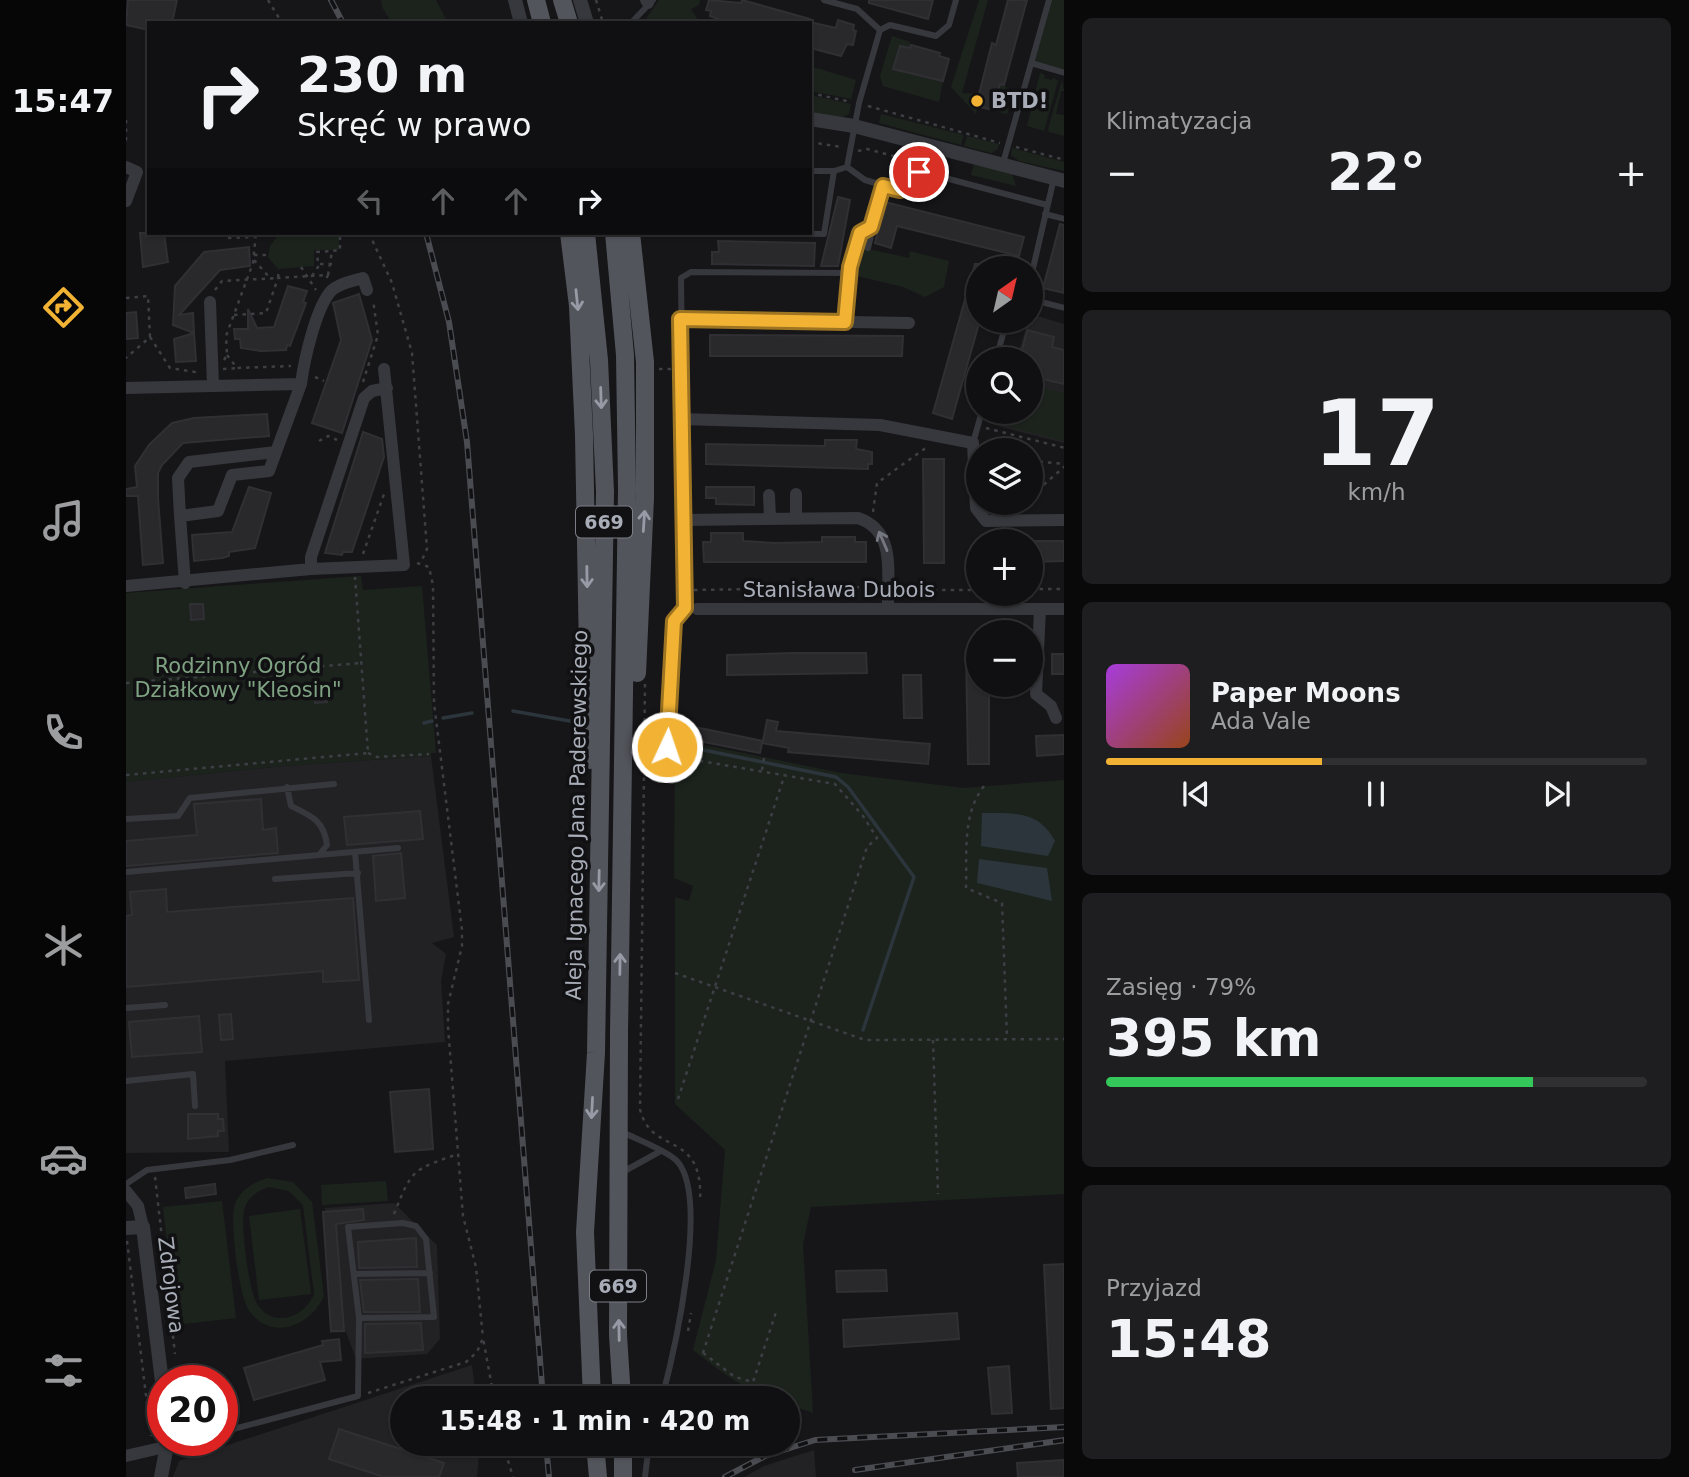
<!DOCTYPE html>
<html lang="pl">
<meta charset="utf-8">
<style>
body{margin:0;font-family:"DejaVu Sans",sans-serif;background:#1e1e20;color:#f1f3f6;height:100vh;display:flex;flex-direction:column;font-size:26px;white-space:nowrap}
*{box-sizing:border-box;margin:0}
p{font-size:23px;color:#9c9d9f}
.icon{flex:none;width:38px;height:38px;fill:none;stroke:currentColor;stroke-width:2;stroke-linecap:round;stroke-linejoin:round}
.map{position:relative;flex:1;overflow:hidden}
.sheet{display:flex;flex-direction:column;gap:18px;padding:18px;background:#09090a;width:625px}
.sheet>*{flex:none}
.top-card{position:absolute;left:21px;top:21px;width:665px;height:214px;border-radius:0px;box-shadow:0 2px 5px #0004,0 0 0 2px #303032;background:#101012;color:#f1f3f6;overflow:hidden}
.needle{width:46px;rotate:34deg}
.buttons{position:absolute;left:840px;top:256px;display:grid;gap:14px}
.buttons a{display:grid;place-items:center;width:77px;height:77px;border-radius:50%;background:#101012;box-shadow:0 2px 5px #0004,0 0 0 2px #303032;font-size:35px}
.speed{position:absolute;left:21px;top:1365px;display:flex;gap:14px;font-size:35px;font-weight:700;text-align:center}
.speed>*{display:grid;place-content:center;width:91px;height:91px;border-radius:50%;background:#101012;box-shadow:0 2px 5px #0004,0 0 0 2px #303032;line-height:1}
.speed .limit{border:10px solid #d22;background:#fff;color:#111}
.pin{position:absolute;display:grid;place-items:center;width:60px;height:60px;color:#fff;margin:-30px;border:4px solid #fff;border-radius:50%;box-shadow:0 2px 7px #0007}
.me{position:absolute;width:77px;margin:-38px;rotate:3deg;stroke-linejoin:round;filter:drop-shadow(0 0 5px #0008)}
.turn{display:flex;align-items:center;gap:24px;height:147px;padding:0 35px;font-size:32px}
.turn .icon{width:91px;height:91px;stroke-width:2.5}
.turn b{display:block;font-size:49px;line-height:60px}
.lanes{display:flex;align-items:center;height:66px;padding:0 35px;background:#0003;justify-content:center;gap:35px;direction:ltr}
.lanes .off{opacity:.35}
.big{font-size:52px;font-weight:800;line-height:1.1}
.sheet .widget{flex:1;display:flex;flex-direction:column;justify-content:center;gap:10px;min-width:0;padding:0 24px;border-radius:10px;background:#1e1e20}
.sheet .dial{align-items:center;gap:0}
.dial b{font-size:91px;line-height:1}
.song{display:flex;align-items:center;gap:21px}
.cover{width:84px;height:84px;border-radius:10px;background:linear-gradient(135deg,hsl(280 70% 55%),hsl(20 70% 35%))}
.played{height:7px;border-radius:4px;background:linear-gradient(90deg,#f2b334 40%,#303032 40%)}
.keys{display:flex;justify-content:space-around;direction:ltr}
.heat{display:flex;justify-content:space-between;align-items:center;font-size:38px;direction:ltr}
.charge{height:10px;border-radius:5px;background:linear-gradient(90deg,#34c759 79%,#303032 0)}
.trip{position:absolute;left:264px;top:1386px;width:410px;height:70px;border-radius:35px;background:#101012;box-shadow:0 2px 5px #0004,0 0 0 2px #303032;font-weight:800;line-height:70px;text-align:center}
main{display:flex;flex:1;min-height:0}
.tab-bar{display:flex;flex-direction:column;width:126px;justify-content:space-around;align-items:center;background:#060607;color:#9c9d9f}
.tab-bar .icon{width:49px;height:49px}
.tab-bar .selected{color:#f2b334}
.tab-bar b{font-size:32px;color:#f1f3f6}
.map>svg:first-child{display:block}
</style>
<main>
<nav class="tab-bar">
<b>15:47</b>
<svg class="icon selected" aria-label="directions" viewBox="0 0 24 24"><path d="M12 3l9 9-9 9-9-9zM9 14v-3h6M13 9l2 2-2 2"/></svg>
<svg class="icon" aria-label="music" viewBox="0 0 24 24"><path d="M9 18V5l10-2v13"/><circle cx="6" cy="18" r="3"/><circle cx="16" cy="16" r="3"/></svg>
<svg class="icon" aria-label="phone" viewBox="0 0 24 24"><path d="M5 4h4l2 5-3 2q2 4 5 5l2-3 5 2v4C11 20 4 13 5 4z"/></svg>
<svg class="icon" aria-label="climate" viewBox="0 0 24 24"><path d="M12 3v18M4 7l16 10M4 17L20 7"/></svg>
<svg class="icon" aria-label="car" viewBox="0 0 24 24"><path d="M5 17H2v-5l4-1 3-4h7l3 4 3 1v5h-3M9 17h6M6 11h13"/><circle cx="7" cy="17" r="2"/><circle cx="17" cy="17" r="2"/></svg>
<svg class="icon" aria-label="filters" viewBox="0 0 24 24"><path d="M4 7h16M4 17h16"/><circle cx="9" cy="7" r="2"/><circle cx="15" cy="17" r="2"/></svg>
</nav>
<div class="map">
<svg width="939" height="1477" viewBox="0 0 939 1477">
<rect width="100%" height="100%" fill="#161618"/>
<path fill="#222225" d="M905,314L938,324V443L872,426L876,411H905V359H890Z
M305,756L328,937L306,943L320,954L315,981L319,1042L99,1061L103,1152L0,1153V782L158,766Z
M268,1203L311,1245L314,1339L301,1354L230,1359L220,1332L204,1333L199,1208Z
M346,1365L350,1398H276V1444H354L351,1477H47L53,1461Z
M688,1450L690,1477H618L638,1466Z"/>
<path fill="#1c231d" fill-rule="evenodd" d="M255,0H310L322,23H266L256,7Z
M533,0H574L573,5L565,9L574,23H517Z
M853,0H862L836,93L853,94L850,114L825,87Z
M923,0H938V73L905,63Z
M766,36L784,42V48L773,46L767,69L817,81L813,102L757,86L754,76Z
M684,66L730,80L725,99L684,91Z
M914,73L919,75L918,78L926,80L927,77L932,81L918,131L901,126Z
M936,80L938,91H935L930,114L938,115V136L923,132L922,129Z
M874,84L888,91L881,114L866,111Z
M684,95L725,104L723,114L716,117L684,114Z
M755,114L838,135L835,145L753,123Z
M841,136L873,144L871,150L865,153L838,146Z
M886,148L938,162V171L893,161L885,155Z
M848,164L886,174L890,186L845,175Z
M154,233H213V250H188V266L152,269L142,257L144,246Z
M738,248L783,258L784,251L823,261L818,287L799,297L777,287L731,276Z
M905,385L938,393V441L884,427L888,411H905Z
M235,576L237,590L296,586L310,753H305V756L158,766L0,782V593Z
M549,739L715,773L838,788L938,780V1194L685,1207L677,1244L687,1413L662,1404V1398C626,1398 594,1371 567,1350L590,1260L599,1150L549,1104V897L563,901L567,886L548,878Z
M141,1178L167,1182L186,1202L198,1296C185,1326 144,1343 122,1309C113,1294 103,1220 109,1204C115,1189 127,1183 141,1178ZM143,1187L163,1191L177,1205L188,1294C178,1319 145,1329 130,1302C123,1289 113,1219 119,1207C123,1196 132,1191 143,1187Z
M260,1181L262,1201L196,1205L195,1185Z
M96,1201L110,1318L50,1325L37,1207Z
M174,1209L185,1294L133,1300L123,1216Z"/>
<path fill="#2c353c" d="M856,813C886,813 913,810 929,841L922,856L855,846Z
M853,859L921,868L926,901L851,883Z"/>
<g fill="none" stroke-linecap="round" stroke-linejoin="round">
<path stroke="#2c353c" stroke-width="3.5" d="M387,711L455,723
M317,718L346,713
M298,723L306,721
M525,738L531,739
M548,744L710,777L722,787L788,877L737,1030"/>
</g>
<path fill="#29292c" stroke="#303034" stroke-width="2" d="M2,0H51L46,23H23V30L0,25Z
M583,0L615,3L616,0L684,19V23H603L584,16L585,11L580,10Z
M743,0H807L802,19L743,3Z
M882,0H901L878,85L874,84L867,110L850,106L866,43L870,45Z
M712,20L728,25L727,30L730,31L727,45L721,44L715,56L684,48V22L710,28Z
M785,45L814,53L813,56L823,59L817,81L767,69L774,46L784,48Z
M712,197L724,200L712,266H695Z
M759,202L898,237L893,256L771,226L765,248L749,243Z
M934,224L938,225V293L917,288Z
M14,233H38L42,262L17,267Z
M592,241L689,243L688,266L586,264V252H593Z
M123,247L124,266L94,270L53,315L67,313L68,333L47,325L49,286L78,252Z
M849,264H852L854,320L826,419L807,413Z
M162,286L181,291L177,302L180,303L164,346L161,345L160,350L135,351L115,348L114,339H109L108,329H122V309L131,328L148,327Z
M233,294L246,340L216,433L186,423L215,340L207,303Z
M10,312L12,338L0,339V313Z
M901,330L928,337L926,347L938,350V384L917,379L916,385L905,382V359H894Z
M68,333L70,361L50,362L48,339Z
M584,335L777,336L776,356H584Z
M141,414L143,436L57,443L36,465L32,473V498L37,563L17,565L12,496H0V489L11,487L9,466L23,445L46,423L68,418Z
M237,432L256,439L258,457L226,552H217L216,555L199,553Z
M699,440H731L730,449L746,452V464H742V469L580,464V444L699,446Z
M797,459H818V563H798Z
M123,487L145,493L129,548L103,552V556L96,558L68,561L66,535L106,532Z
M580,487H628V505L590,504V498H580Z
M585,533H617V541L648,543L696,542V537H729V542H740V562H578L577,542H585Z
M905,541H938V561L905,562Z
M64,604H77L78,619L65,620Z
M840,652H852V684H861L863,690V764H842Z
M667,653H740L741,673L601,675V655Z
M926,654H938V674H926Z
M777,675H795L796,718H778Z
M200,688L201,702L189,703L188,689Z
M641,720L652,722L650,731L804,744L802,764L662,752L663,748L636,743L634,753L557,738L559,725L637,741Z
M938,735V754L911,756L910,736Z
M135,799L137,830L150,828L152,853L0,866V841L71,835L68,804Z
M294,811L297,839L221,845L218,817Z
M275,853L279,898L250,901L247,856Z
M40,889L41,912L227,898L233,980L197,982V971L0,987V916L6,915L4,892Z
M105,1014L107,1039L95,1040L93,1015Z
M73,1016L76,1052L6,1057L3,1022Z
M303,1089L307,1149L269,1152L264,1092Z
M62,1114H92V1119H97L98,1131H92V1136L62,1139Z
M89,1184L90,1194L60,1198L59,1188Z
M237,1209L238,1220L210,1224L218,1331H205L197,1212Z
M290,1238L291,1267L233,1268L232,1242Z
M938,1264V1408L925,1409L918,1265Z
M760,1270L761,1291L711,1292L710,1271Z
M292,1279L294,1312H238L234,1280Z
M831,1313L833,1339L718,1347L717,1320Z
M295,1323L297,1350L239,1353V1324Z
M213,1339L215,1360L194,1362L199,1380L128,1400L118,1368L197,1345L196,1341Z
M883,1366L886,1413L866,1414L862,1368Z
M213,1429L318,1463L313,1477H258L203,1459Z
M938,1460V1477H892L891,1463Z"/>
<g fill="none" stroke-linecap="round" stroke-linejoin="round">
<path stroke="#3d3f44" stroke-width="2.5" stroke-dasharray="3.5 5" stroke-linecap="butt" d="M142,0L156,23
M470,0L477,23
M684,93L725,102
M742,106L874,143
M0,120V144
M684,142L715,147
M890,147L939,160
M732,151L741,149L790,162
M243,233L266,283L286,353L301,549L295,562
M102,238L128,237
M128,255H142
M128,260L144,278
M206,264H192L191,252L206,251
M175,267L190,290
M202,275L206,251L214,250V233
M186,276L194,264
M89,290L96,281L152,278L153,269
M0,298L22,296L24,337L0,358
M108,315L140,313L152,278L202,275L200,279
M24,337L44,368L69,372V376
M101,355L111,368L165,366
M98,360L101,355L100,336L127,263L130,233
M97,369L111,368
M533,369H548
M189,377L198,381
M237,382L252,335L247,300
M860,428L939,448
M193,441L202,436L211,440
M905,461L939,464
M905,496L939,466
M747,512L751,483L801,447
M237,554L258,494
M291,563L303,567L307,585L308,703L336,930V946L322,1004V1027L337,1216L350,1267L357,1338
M774,587L787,590H852
M905,589H939
M568,590L751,587
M0,683L234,663
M519,684L514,1109C525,1157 578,1128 574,1202
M242,753L251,757L303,754
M557,758L709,784L737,816L751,838L741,847L576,1356
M636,770L638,758
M0,775L242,753L229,577
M858,786C836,814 841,853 840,888L876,903L881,1038
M549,973L739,1040L939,1039
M807,1040L812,1194
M552,1099L659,774
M29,1177L46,1326
M268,1214C286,1169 286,1170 332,1154
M1,1241L25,1436
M46,1327L49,1354
M562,1331L565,1313
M577,1353L609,1377L627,1382L651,1309
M242,1393L340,1362L351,1352L357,1338L368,1398
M377,1444L387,1477"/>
<path stroke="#37383d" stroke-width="6" d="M698,0L731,9L754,30L733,103L721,167L739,180L774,190L793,171L921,205
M505,23L527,0
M754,30L764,25L810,36L823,25L830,0
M905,63L939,73
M877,163L923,0
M684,171H708L721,167
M919,214L939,219
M639,233L698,234L708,171
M742,248L757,186
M905,277L928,178
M905,294L915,302L939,308
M719,322L724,267L734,233L745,227
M870,359L881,320
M847,443L856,411
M571,609L559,608L555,278L565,272L724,273
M550,757L541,747L548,627L550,616L559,608
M0,819L52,816L64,798L208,784
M229,852L243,1020
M193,855L272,848
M0,872L193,855L201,845C198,821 186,816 165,806L161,787
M149,879L232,873
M0,1008L39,1005
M0,1081L67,1074L69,1106
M494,1131C510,1139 540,1150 551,1161C584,1197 548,1353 536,1398
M495,1173L533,1152
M0,1184L21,1170L104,1160L167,1145
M228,1274L304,1273
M96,1432L232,1396L233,1318L222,1227L277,1223L290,1226L300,1239L308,1317L233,1318
M43,1446L64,1440
M519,1477L523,1444"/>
<path stroke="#37383d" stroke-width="12" d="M520,0L522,3
M0,167L11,172L0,201
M84,302L87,386
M554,319L783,323
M0,388L175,384C178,361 190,306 206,290C214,283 227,281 237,278L241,290
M556,419L754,425L847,443L850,508L860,521L939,520
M643,495L644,518
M54,516L52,478L63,462L150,452
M670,518V494
M558,520L732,518C771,531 761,574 762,608
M185,569V557L238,398L246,391L261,388
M59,583L54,516L92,511L106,475L143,471L175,384
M0,586L185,569L278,565L258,369
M571,609H939
M914,609L910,694L925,706L930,718
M0,1191L12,1206L17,1227
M0,1456L43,1446"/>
<path stroke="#37383d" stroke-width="14" d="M389,0L395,23
M454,0L461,23
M684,119L728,126L939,181
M0,1228L17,1227L37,1390
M35,1477L42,1440"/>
<path stroke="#53555c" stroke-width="18" d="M410,0L416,23
M436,0L443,23
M443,233L452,306L458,435L464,760
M460,233L473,360L479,492L470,1053L459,1232L466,1398
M488,233L499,355L501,489L493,1033L492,1335L496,1398
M505,233L519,362V498L511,673
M469,1444L472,1477
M497,1477V1444"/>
<g stroke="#4a4c52" stroke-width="6">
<path id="rail" d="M205,0L217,23
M300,233L323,322L341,442L417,1398
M420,1444L423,1477
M729,1470L939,1440
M599,1477L639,1456L689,1440L939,1427"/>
</g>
<use href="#rail" stroke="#111113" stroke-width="3.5" stroke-dasharray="10" stroke-linecap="butt"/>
</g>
<defs><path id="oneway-shaft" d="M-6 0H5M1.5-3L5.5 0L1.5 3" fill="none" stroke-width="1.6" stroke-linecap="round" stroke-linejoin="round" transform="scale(1.75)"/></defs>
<g stroke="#979ba6">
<use href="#oneway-shaft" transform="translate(451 300) rotate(84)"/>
<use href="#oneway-shaft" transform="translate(475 398) rotate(88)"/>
<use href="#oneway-shaft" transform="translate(518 521) rotate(-86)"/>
<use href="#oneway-shaft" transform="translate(461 577) rotate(89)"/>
<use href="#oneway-shaft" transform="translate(473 881) rotate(91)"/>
<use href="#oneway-shaft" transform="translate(494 964) rotate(-89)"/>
<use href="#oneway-shaft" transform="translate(466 1108) rotate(93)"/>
<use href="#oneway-shaft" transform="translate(493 1330) rotate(-91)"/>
</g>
<use stroke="#757881" href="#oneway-shaft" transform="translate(757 541) rotate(-113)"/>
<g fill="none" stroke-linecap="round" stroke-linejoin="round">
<g stroke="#9d7422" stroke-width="18">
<path id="route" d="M541,747L548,621L559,608L554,319L719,322L724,267L734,233L745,227L757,186L774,190L793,172"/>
</g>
<use href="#route" stroke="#f2b334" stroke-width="12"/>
</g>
<circle fill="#f2b334" stroke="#111113" stroke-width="2.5" cx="851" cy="101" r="7"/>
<g text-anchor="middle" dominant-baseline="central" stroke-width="7" stroke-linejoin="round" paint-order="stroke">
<g fill="#111113" stroke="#7b7e86" stroke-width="2">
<rect x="450" y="506.5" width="56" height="31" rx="5"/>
<rect x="464" y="1270.5" width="56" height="31" rx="5"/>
</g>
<g font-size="19" font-weight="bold" fill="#a8adb8">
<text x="478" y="522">669</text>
<text x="492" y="1286">669</text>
</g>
<g font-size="21" font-weight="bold" fill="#a8adb8" stroke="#111113" text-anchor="start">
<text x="865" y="101">BTD!</text>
</g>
<g font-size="21" fill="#a8adb8" stroke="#111113">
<text x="713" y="590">Stanisława Dubois</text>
<text transform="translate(451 815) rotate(-89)">Aleja Ignacego Jana Paderewskiego</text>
<text transform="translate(45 1285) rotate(83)">Zdrojowa</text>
</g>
<g font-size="21" fill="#7fa382" stroke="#111113">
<text x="112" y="666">Rodzinny Ogród<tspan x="112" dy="24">Działkowy "Kleosin"</tspan></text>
</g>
</g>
</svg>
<div class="buttons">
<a><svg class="needle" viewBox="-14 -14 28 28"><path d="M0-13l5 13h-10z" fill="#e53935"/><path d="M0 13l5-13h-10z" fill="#9c9d9f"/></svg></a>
<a><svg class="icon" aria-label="search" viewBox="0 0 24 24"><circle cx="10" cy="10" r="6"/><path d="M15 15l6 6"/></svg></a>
<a><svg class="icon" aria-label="layers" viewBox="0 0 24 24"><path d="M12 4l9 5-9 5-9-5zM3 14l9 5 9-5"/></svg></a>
<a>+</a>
<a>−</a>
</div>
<div class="speed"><div class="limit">20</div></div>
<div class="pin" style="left:793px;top:172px;background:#d93025"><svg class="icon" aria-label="arrive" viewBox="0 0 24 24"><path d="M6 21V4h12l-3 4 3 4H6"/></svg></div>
<svg class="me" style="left:541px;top:747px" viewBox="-20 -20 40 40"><circle r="17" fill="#f2b334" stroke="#fff" stroke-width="3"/><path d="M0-11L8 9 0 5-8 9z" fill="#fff"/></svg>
<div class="trip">15:48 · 1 min · 420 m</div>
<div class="top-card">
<div class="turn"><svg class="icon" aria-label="right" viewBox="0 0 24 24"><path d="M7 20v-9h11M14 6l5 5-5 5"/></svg><div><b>230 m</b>Skręć w prawo</div></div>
<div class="lanes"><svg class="icon off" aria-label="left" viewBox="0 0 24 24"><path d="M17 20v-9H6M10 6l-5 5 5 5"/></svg><svg class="icon off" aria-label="ahead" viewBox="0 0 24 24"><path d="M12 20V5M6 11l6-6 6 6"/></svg><svg class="icon off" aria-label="ahead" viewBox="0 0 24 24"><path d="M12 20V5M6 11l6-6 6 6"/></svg><svg class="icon" aria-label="right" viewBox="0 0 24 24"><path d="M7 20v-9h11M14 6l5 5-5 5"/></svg></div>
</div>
</div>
<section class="sheet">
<div class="widget"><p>Klimatyzacja</p>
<div class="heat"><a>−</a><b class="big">22°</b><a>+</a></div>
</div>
<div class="widget dial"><b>17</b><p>km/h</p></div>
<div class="widget">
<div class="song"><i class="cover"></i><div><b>Paper Moons</b><p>Ada Vale</p></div></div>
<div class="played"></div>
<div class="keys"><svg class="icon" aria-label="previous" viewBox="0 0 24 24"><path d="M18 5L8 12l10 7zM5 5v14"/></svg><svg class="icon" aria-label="pause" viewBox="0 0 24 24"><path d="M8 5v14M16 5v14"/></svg><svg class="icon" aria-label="next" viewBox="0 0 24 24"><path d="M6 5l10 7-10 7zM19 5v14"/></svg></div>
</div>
<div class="widget"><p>Zasięg · 79%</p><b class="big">395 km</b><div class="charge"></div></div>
<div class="widget"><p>Przyjazd</p><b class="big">15:48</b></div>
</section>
</main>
